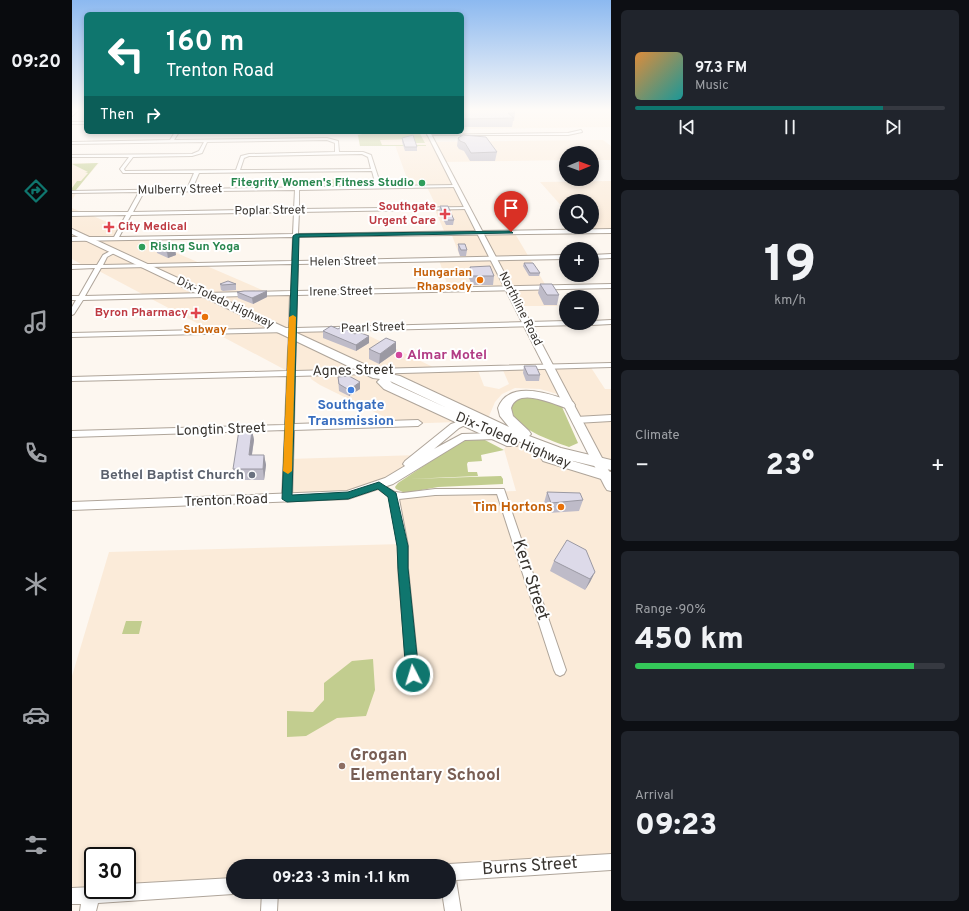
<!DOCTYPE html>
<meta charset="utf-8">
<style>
body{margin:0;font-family:Overpass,sans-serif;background:#20242c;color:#f1f3f6;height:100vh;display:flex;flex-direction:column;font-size:15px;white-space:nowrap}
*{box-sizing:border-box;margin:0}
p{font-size:13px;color:#9ea1a6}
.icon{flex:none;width:22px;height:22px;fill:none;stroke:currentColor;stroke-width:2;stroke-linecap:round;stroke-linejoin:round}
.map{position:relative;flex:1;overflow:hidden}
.sheet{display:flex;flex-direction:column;gap:10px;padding:10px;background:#0d0f14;width:358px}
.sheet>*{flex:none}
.top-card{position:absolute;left:12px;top:12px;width:380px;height:122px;border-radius:6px;box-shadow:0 2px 6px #0003;background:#0f766e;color:#fff;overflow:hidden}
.needle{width:26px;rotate:89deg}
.buttons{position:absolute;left:487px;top:146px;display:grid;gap:8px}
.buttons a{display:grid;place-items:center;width:40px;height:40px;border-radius:50%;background:#171b24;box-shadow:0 2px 6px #0003;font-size:20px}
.speed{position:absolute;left:12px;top:847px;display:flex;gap:8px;font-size:20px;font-weight:700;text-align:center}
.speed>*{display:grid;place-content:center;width:52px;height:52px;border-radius:50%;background:#171b24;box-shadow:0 2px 6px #0003;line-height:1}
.speed .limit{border:2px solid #111;border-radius:6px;background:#fff;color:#111}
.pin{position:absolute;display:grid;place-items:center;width:34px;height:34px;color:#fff;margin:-41px -17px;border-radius:50% 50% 50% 0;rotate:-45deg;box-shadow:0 0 4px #0007}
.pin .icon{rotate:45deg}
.me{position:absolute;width:44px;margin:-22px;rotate:355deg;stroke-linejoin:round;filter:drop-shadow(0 0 3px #0008)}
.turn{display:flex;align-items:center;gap:14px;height:84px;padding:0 16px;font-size:18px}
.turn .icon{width:52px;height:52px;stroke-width:2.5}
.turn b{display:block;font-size:28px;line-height:34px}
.then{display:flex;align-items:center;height:38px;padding:0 16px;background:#0003;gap:8px;font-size:15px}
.big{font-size:30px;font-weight:800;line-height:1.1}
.sheet .tile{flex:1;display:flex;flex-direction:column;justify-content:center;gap:6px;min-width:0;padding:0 14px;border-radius:6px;background:#20242c}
.sheet .dial{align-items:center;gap:0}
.dial b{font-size:52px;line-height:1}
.song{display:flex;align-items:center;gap:12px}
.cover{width:48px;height:48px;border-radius:6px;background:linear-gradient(135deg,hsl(30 70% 55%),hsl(180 70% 35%))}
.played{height:4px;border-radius:2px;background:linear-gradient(90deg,#0f766e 80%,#363941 80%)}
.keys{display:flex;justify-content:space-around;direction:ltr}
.heat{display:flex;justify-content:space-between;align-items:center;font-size:22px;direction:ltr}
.charge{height:6px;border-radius:3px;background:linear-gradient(90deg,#34c759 90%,#363941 0)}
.trip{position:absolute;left:154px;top:859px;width:230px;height:40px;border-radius:20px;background:#171b24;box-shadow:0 2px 6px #0003;font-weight:800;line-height:40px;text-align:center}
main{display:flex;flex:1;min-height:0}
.tab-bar{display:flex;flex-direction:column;width:72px;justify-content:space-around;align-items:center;background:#090b0e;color:#9ea1a6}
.tab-bar .icon{width:28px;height:28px}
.tab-bar .on{color:#0f766e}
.tab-bar b{font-size:18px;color:#f1f3f6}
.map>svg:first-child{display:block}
</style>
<main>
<nav class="tab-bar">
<b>09:20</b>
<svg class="icon on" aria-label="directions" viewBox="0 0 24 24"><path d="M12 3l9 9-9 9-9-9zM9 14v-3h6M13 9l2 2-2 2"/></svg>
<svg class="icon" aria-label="music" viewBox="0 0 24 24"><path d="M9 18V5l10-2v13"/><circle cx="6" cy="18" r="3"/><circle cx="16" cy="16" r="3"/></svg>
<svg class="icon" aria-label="phone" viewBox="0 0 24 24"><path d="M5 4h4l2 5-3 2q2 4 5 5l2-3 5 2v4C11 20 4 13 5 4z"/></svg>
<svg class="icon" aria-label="climate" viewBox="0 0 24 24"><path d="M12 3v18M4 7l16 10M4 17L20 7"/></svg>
<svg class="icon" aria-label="car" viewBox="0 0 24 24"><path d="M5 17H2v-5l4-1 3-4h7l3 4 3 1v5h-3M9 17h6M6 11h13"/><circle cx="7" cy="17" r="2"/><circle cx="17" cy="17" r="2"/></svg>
<svg class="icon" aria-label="filters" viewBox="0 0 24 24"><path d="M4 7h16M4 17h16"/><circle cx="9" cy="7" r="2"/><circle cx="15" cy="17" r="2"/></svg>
</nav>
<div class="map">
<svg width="539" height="911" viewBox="0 0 539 911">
<rect width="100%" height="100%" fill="#fdf7f0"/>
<path fill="#fbebd9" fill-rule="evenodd" d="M390,110H539V127L390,129Z
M356,132L361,142L531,140L539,146V160H520V153H494V160L372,162L409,233L442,232L486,306H446L437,288L377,290L367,260L389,259L379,233H373L362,208H365L355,187H338L323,145L288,146L285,133Z
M0,163H27L3,191L5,192L0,200Z
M539,181V231H510L507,227H520V201H494V211L468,182Z
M0,208L14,214H20L21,216L49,228L43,238H70L197,293H222L220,329L281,328L365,369L405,368L412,386L427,389L437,384L430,368L518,366L533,389H539V862L377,866H161V886L0,896V676L37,552L330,544L321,495L444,491L432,449L438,442L503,467L532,475L492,396L468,389L443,388L430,394L423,402L415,421L327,424L248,385L239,379L237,372L219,373L25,270L26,267H14L0,259ZM21,856H55V890H21Z
M347,455L301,488L215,499L216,459Z"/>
<path fill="#c2cd8f" d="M347,132L353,143H341L340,139L308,140L310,145H354V146H288L286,135L295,133Z
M26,163L4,190L12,191H0V188L5,181H9L16,173H13L16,172L0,164Z
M280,179L282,186L218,187L219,180Z
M452,396L484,402L490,407L506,443L497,447C479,440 431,426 441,401Z
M409,438L432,450L409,455L410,461L396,462L395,464L396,472H405L406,476L337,479L429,476L431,479V484L366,487L333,493L324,489L323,487L326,483L386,443L395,439Z
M54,621H70L67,634H50Z
M301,659L303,690L294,716L265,718L234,736L215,737V711L241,712L252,700V683L280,661Z"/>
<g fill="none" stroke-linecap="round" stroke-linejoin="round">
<g stroke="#afa59a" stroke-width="2">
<path id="minor" d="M3,110H7L0,116V113Z
M0,122H14V124H0Z
M509,130L510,132L496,135H355L496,133Z
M103,132H107L102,140L255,138L266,141L267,152H291L299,155L309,186L384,185L386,186L384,187L227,190V209L396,207L398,208L396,209L227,212L226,234L539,229V233L226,237V261L494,255V259L226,264L225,291L539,284V288L225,295L224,328L494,321V323H510L507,325L224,332L223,371L539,363V367L223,376L222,424L346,420L350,423L346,426L222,430L220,499L218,501H212L210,499L213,430L0,437V431L213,425L215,376L0,381V377L215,371L217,332L0,337V333L217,328L218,295L11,300L2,314L0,315V307L4,300H0V296H7L23,268L0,269V265H25L31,255L42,249L44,250V252L35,257L31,265L220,261L221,237L0,241V237H42L54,215L0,216V212H56L67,192L0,193V191L115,189L122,173H51L48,169L57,157H0V155L120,154L127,151L132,142L0,144V142L98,140ZM255,140L263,143V152L177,154L169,156L164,170L53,171L52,169L61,157L120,156L130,153L135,142ZM290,154L296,157L299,169L168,170L172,158L177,156ZM300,171L304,186L120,189L127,173ZM223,190L222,209L61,212L72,192ZM222,212L221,234L47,237L59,215ZM220,264L219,291L13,296L29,268Z
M539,254V258L520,259V255Z
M539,320V324L520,325L517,323H520V321Z
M539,415V421L504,423L500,420L504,417Z
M307,483L323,492L331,493L363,489H432L494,670L492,674L488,676L484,674L482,670L425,494L363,495L327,499L336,546V568L347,675L345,679L341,681L337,679L335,675L326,568V546L317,497L302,486L304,484Z
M539,854V870L384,880L389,911H373L370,892H377V866H372L377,864Z
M161,878V892H166L161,894L26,903L24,911H8L9,904H0V888L21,887V890H55V884Z
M190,892H206L205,911H189Z"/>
</g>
<g stroke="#afa59a" stroke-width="2">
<path id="tertiary" d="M394,419L398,420L399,422L387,428L362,449L390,434L424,433L429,436L424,439L393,440L321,484L276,499L0,510V502L275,491L313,478L333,466L331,464L333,461L379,424Z"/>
</g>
<g stroke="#afa59a" stroke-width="2">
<path id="secondary" d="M354,132H358L539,475V491L535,490L533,487Z"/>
</g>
<g stroke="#afa59a" stroke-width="2">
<path id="primary" d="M0,229L309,372L328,376L437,427L428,416L426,408C437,378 481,395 501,402L503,405L501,408L497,409C483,405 446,386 439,408L441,416L457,431L459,434L457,436L489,448L539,460V470L493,459L539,472V482L471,461L469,458L471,455L477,453L446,441L445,446H435L312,389L305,382L308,379L301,378L0,234ZM318,381L320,382L375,408L320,383Z"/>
</g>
<use href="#minor" fill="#fff" fill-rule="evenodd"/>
<use href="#tertiary" fill="#fff" fill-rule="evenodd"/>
<use href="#secondary" fill="#fff" fill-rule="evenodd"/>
<use href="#primary" fill="#fff" fill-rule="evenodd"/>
</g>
<path fill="#bebbc8" d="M390,110L443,113L442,121H441L440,127H390Z
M330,138L345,147V151H333L330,142Z
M386,138L425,152L423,161H398L392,151L387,149L385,146Z
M368,206L382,220L381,225H374L367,211Z
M386,244L395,250L394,256H388L386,250Z
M84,247L103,249L104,255L96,258L85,253Z
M452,263L468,273L467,276H457L451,266Z
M398,267L422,276L421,285H400L396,276Z
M148,284H164V290L151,291L149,290Z
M468,284L487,295L485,305H472L466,293Z
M195,291V297L181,304L166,298L165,292Z
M251,331L297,343L284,351L251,338Z
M297,349L324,352L307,364L297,359Z
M452,366L468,375L467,381H454L451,373Z
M266,377L288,382V389L277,396L267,391Z
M180,430L182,440L180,455H192L194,465L192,480H163L161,469Z
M475,492L511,500L507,511L476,513L472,503Z
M482,561L523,572L518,582L513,590L478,571Z"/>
<path fill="#9b99a3" d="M103,249L104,255L96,258L95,252Z
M195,291V297L181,304L180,298Z
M297,336V343L284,351V345Z
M324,342V352L307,364L308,354Z
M288,382V389L277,396V390Z
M180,430L182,440L178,466L177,455Z
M192,455L194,465L192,480L191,469Z
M523,572L518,582L513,590L518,579Z"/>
<path fill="#dddae9" stroke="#9b99a3" d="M390,110H441L443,113H436L442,118L391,119L390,118Z
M341,135L345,147H333L330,138Z
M391,135L414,137L425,152L399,153L393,143L388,141L386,138Z
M368,206H376L382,220H374Z
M92,244L103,249L95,252L84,247Z
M386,244H393L395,250H389Z
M452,263H461L468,273H458Z
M418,266L422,276H401L398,267Z
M156,281L164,284L150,285L148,284Z
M468,284H480L487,295H475Z
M172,291H195L180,298L165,292Z
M259,326L266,329L269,327L283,334L286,332L297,336L284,345L251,331Z
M314,338L324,342L308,354L297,349Z
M452,366H464L468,375H456Z
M277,376L288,382L277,390L267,384L266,377Z
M167,430H180L177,455H192L191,469H161Z
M475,492L508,493L511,500L479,503Z
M495,540L514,550L523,572L518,579L482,561Z"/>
<linearGradient id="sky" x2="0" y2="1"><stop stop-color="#8cb9f0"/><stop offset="0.46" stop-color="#fefbf8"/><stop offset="1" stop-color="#fefbf8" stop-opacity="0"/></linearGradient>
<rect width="539" height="238" fill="url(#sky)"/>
<path fill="#0f766e" stroke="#0a4d48" d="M439,231L441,233L227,237L220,495L276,492L307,482L324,493L336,546V568L347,675L345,679L341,681L336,679L334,675L326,568L325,546L316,497L306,489L276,499L215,502L210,499L221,236L224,234Z"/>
<path fill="#f59e0b" d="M221,315L224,317L220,471L216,474L211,471L217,317Z"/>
<g fill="#2e9e5b" stroke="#fff" stroke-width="1.5">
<circle cx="350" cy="183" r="4"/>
<circle cx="70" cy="247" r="4"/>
</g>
<g fill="#e0444e" stroke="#fff" stroke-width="1.5">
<path d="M371 208h4v4h4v4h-4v4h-4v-4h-4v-4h4z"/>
<path d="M35 221h4v4h4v4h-4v4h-4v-4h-4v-4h4z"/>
<path d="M122 307h4v4h4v4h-4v4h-4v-4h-4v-4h4z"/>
</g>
<g fill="#e8710a" stroke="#fff" stroke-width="1.5">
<circle cx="408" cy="280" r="4"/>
<circle cx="133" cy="317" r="4"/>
<circle cx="489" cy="507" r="4"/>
</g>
<circle fill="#d1479c" stroke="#fff" stroke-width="1.5" cx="327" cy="355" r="4"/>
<circle fill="#3f7fe0" stroke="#fff" stroke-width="1.5" cx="279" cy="390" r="4"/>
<circle fill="#6b7280" stroke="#fff" stroke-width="1.5" cx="180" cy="475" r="4"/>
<circle fill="#8d6e63" stroke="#fff" stroke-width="1.5" cx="270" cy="766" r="4"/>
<g text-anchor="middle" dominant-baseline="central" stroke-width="4" stroke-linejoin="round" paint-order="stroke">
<g font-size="12" font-weight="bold" fill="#27864d" stroke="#fff" text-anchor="end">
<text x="342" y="183">Fitegrity Women's Fitness Studio</text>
<text x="78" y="247" text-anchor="start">Rising Sun Yoga</text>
</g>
<g font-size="12" fill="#38342f" stroke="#fff">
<text transform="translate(108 190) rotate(-1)">Mulberry Street</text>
<text transform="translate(198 211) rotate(-1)">Poplar Street</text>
<text transform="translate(271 262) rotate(-1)">Helen Street</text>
<text transform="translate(269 292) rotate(-1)">Irene Street</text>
<text transform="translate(153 303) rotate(25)">Dix-Toledo Highway</text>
<text transform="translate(448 309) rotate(63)">Northline Road</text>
<text transform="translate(301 328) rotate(-2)">Pearl Street</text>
</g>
<g font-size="12" font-weight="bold" fill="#be3a42" stroke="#fff" text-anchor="end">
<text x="364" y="207">Southgate<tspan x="364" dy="14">Urgent Care</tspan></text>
<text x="46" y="227" text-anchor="start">City Medical</text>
<text x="116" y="313">Byron Pharmacy</text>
</g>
<g font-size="12" font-weight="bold" fill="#c56008" stroke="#fff" text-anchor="end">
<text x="400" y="273">Hungarian<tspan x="400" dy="14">Rhapsody</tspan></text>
<text x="133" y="330" text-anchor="middle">Subway</text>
</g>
<g font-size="14" font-weight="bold" fill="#b23c85" stroke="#fff" text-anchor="start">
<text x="335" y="355">Almar Motel</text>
</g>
<g font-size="14" fill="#38342f" stroke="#fff">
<text transform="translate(281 371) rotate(-1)">Agnes Street</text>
<text transform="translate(149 430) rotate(-2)">Longtin Street</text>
<text transform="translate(441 441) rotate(23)">Dix-Toledo Highway</text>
<text transform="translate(154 501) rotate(-2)">Trenton Road</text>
</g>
<g font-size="14" font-weight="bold" fill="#366cbe" stroke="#fff">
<text x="279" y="405">Southgate<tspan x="279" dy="16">Transmission</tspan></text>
</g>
<g font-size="14" font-weight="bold" fill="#5b616d" stroke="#fff" text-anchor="end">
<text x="172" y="475">Bethel Baptist Church</text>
</g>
<g font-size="14" font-weight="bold" fill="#c56008" stroke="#fff" text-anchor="end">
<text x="481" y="507">Tim Hortons</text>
</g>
<g font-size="17" fill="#38342f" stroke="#fff">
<text transform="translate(458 580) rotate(72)">Kerr Street</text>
<text transform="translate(458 867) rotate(-4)">Burns Street</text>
</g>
<g font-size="17" font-weight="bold" fill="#785e54" stroke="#fff" text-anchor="start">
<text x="278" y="756">Grogan<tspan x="278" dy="20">Elementary School</tspan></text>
</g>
</g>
</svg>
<div class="buttons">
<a><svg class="needle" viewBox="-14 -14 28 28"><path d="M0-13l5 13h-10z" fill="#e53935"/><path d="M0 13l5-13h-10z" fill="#9ea1a6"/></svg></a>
<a><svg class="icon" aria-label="search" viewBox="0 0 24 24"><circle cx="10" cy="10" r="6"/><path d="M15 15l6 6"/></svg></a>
<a>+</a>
<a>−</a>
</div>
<div class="speed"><div class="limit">30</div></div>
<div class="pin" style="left:439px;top:232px;background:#d93025"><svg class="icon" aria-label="arrive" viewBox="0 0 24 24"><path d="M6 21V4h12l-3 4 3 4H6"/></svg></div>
<svg class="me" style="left:341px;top:675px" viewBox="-20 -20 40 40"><circle r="17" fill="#0f766e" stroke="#fff" stroke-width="3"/><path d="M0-11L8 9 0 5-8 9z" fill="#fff"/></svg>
<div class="trip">09:23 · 3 min · 1.1 km</div>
<div class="top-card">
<div class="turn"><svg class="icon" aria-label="left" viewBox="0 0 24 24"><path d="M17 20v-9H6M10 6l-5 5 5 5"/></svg><div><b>160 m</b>Trenton Road</div></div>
<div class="then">Then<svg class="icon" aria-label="right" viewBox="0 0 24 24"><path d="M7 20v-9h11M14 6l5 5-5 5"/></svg></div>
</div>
</div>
<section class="sheet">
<div class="tile">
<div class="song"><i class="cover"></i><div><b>97.3 FM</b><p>Music</p></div></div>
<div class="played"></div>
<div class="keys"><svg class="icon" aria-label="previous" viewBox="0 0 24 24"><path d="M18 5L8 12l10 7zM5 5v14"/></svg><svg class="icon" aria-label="pause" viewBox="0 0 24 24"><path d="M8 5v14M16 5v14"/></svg><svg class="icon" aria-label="next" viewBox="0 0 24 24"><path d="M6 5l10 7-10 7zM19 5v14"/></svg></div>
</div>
<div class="tile dial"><b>19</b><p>km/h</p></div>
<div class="tile"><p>Climate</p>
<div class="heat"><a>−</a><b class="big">23°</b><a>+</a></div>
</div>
<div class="tile"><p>Range · 90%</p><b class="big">450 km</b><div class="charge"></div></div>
<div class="tile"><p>Arrival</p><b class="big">09:23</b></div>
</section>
</main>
